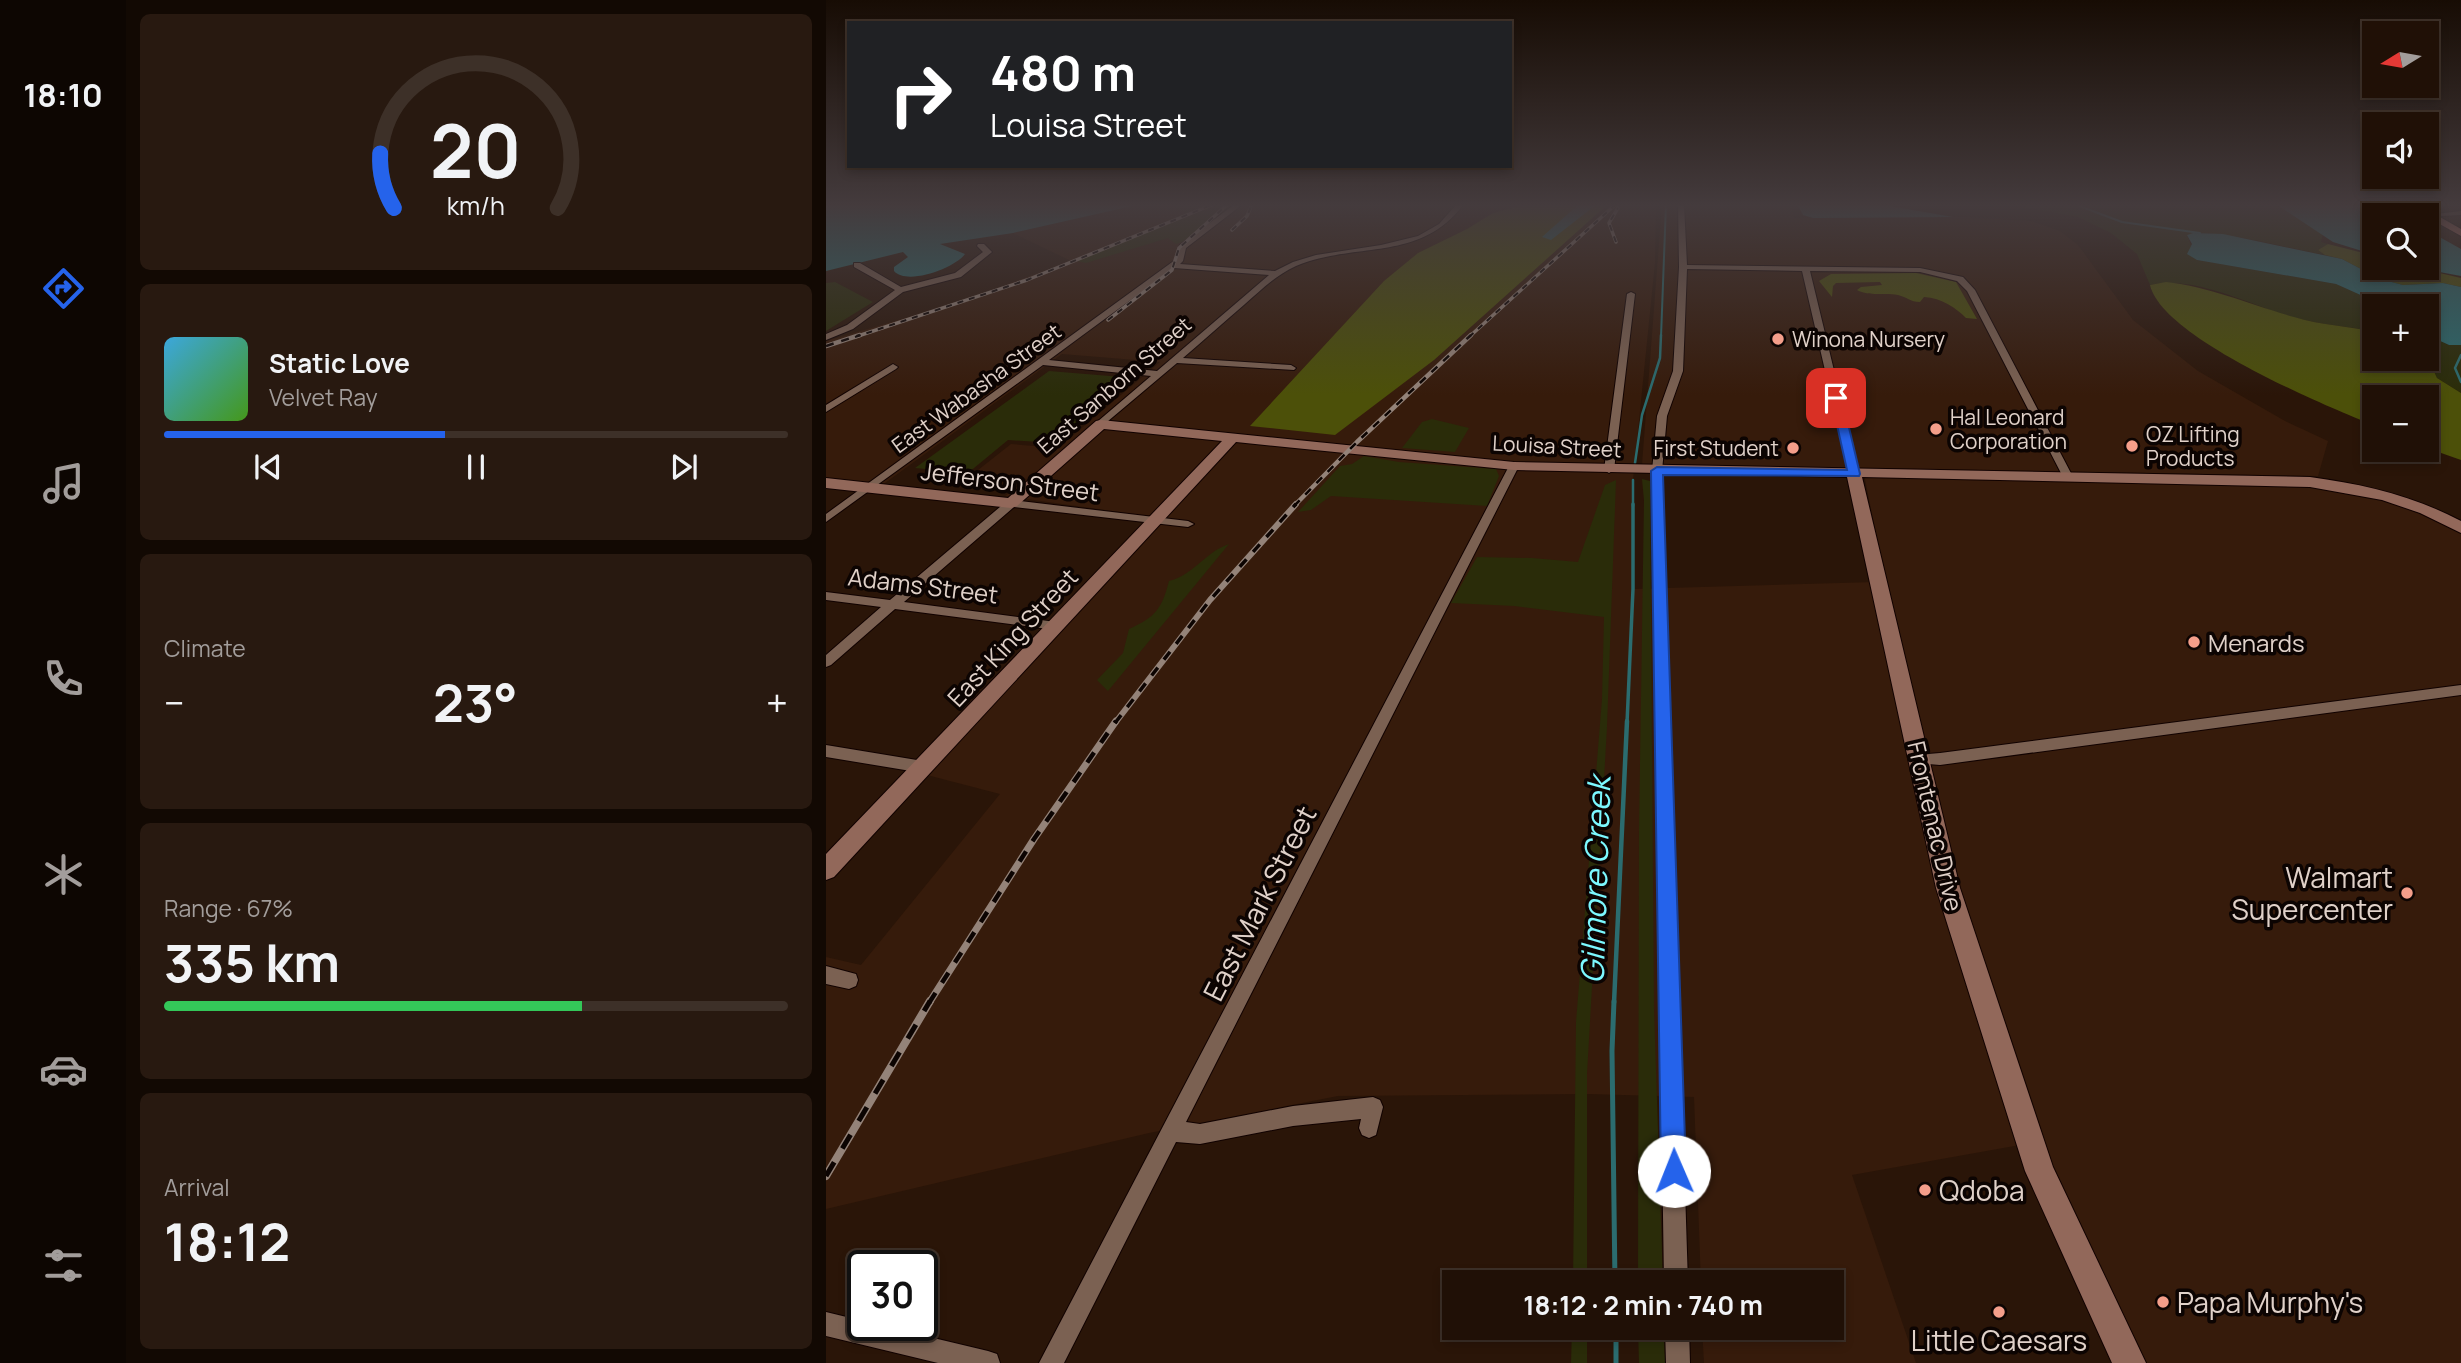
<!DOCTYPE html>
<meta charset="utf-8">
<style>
body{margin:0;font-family:Manrope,sans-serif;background:#281910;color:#f1f3f6;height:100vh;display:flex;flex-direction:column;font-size:26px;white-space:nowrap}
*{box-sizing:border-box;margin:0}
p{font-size:23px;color:#a29d9b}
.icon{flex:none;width:38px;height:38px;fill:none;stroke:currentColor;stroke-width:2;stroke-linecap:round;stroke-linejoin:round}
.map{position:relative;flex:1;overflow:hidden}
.side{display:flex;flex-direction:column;gap:14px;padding:14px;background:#120903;width:700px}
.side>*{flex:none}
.top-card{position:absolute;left:21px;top:21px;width:665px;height:147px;border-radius:0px;box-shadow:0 4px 10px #0003,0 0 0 2px #3d3028;background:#202124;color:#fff;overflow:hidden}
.needle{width:46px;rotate:259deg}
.buttons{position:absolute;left:1536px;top:21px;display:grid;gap:14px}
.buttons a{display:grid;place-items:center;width:77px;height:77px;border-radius:0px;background:#201006;box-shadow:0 4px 10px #0003,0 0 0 2px #3d3028;font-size:35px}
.speed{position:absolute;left:21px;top:1250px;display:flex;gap:14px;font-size:35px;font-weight:700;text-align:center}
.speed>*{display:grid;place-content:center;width:91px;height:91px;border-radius:50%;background:#201006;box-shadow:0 4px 10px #0003,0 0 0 2px #3d3028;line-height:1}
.speed .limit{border:4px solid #111;border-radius:10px;background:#fff;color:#111}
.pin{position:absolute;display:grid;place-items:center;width:60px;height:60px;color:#fff;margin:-30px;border-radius:14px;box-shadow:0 4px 10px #0006}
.me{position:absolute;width:77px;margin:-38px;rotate:359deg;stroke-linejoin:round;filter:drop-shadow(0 0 5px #0008)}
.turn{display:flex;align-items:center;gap:24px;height:147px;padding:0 28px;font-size:32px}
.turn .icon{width:91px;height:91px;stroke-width:2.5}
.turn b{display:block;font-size:49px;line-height:60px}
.big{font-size:52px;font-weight:700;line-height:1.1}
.side .tile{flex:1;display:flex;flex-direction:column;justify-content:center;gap:10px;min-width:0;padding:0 24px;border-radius:10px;background:#281910}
.side .dial{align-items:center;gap:0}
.dial svg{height:182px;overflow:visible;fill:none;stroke:#3d3028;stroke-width:7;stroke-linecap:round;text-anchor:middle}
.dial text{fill:#f1f3f6;stroke:none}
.song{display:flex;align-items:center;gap:21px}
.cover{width:84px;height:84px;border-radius:10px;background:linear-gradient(135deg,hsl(200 70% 55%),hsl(100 70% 35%))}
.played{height:7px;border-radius:4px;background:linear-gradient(90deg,#2563eb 45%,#3d3028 45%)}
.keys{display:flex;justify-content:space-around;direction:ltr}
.heat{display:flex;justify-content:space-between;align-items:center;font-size:38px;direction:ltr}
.charge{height:10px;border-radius:5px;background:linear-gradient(90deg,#34c759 67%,#3d3028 0)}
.trip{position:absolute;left:616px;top:1270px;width:402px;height:70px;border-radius:0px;background:#201006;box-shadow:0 4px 10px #0003,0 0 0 2px #3d3028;font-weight:700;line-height:70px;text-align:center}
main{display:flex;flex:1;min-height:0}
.dock{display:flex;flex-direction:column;width:126px;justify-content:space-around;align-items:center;background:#0d0602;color:#a29d9b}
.dock .icon{width:49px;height:49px}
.dock .on{color:#2563eb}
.dock b{font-size:32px;color:#f1f3f6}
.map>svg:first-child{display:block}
</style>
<main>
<nav class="dock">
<b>18:10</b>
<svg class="icon on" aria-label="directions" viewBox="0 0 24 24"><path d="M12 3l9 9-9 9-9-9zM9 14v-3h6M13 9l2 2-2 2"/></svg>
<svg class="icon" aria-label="music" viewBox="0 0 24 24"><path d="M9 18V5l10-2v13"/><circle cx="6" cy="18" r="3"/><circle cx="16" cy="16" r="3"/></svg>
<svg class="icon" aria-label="phone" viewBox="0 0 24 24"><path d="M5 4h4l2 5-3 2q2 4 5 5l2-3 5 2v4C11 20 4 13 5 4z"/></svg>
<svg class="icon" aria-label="climate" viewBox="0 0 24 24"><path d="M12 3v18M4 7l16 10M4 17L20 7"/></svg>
<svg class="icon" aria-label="car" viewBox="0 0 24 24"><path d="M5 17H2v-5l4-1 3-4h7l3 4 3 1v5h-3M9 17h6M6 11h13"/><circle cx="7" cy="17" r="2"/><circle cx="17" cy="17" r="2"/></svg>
<svg class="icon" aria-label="filters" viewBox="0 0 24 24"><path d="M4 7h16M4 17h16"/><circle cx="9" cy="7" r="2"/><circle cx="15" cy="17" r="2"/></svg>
</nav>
<section class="side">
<div class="tile dial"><svg viewBox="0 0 100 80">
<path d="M14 69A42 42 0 1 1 86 69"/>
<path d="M14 69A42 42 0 0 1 8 45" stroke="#2563eb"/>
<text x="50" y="56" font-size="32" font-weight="700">20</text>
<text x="50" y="72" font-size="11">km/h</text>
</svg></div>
<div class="tile">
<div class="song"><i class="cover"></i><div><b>Static Love</b><p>Velvet Ray</p></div></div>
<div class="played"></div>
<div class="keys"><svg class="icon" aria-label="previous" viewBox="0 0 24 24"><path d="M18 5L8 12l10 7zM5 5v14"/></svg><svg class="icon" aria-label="pause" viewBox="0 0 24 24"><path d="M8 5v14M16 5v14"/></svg><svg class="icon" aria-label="next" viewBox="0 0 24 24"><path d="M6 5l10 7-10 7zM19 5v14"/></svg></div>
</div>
<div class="tile"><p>Climate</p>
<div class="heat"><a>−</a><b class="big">23°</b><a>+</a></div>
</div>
<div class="tile"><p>Range · 67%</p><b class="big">335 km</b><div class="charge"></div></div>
<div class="tile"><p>Arrival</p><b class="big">18:12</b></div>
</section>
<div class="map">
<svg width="1635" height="1363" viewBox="0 0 1635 1363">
<rect width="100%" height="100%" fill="#2a1508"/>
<path fill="#361b0b" d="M315,204H830L829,263L807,480V589L1049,582L1091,741L1038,474L1523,486L1635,528V1363H1303L1194,1145L1026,1175L1090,1363H878L876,1328H1006V1283H875L868,1097L762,1094L512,1096L323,1133L0,1209V957L35,965L174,794L101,775L336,518L179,496L201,479L147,474L185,444L232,448L334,362L236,354L55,486L0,479V341L125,305L245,261L187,233Z
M836,204H965L968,218L1119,216L1205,221L1234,231L1252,245L1307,320L1372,371L1459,421L1502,441L1492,476L816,464Z"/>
<path fill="#2a2c09" d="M408,204L356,242L350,244L342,238L260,263L251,261L360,213L349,206Z
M1181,204H1452L1497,234L1495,242L1502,244L1492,250L1499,255C1472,250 1381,227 1361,235L1371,260L1510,284L1539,297L1579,306H1549V332C1522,326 1496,325 1469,318C1424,306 1372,275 1324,285L1311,254L1285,233L1252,217Z
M9,282L47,302L0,331V283Z
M1601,335L1623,345H1635V393L1611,378L1601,356Z
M223,371L308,378L230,443L182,440L142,473L89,468Z
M606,419L643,428L629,452L576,448L596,422Z
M538,456L573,462L670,469L673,476L661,506L505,496L485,510L472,512L514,466L526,464Z
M816,479L824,481L828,1009L837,1283H812L813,829L818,500Z
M790,480L781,727L761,1074V1283H747L750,1022L776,699L778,617L688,606L625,603L651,557L706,558L752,562L779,485Z
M403,544L282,691L271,680L297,653L303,629C330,617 336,608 343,581C368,575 379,552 403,544Z
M746,1328H761V1363H745Z
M812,1328H838L839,1363H813Z"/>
<path fill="#4c5009" d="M702,204H782L608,360L509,435L424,426L558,281L592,253L641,229L667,213Z
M1502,244L1549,256V268H1592L1635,278V287L1617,283L1577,285L1554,279L1516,259L1499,255L1492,250Z
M1090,273L1130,282L1151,319L1140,318C1130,308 1116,298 1098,297L1094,302C1084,302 1081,297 1072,295C1059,292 1044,297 1031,290L1035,287L1056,285L1054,282L1010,283L1007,286L1006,297L993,281L1005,274Z
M1340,282C1385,287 1425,305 1468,317C1494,325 1522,326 1549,332V359H1601V356L1611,378L1635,393V460L1601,448V397H1549V426C1500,406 1336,338 1324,285Z"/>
<path fill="#2b6c6f" d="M0,204H315L187,233L114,244L139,254C129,268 81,286 68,271V267L82,257L77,252L0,271Z
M753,204H771L725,240L716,237Z
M971,204H1052L1127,217L987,218L977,215Z
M1450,204H1555L1575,215H1549V255L1507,242Z
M1601,230L1635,249V276L1592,268H1601Z
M1367,233L1397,234L1516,259L1554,279L1577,285L1617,283L1635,287V345H1623L1601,335V306H1579L1539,297L1510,284L1371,260L1361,254L1366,244L1361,235Z"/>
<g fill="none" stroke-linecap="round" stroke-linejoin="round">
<path stroke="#2b6c6f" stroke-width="2" d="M1248,204L1296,222L1374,233
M835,337L840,204"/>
<path stroke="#2b6c6f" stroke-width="2.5" d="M1635,355L1629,368L1635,382
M809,463L816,415L834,358L835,335
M807,480V506"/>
<path stroke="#2b6c6f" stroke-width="3.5" d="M801,723L807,589V504"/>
<path stroke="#2b6c6f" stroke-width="4.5" d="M788,1003L801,721"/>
<path stroke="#2b6c6f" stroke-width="5" d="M788,1001L786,1051L789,1283
M790,1328V1363"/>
<g stroke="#110200" stroke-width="2">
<path id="street" d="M409,204H417L360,248L357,261L354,264L449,271L467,262L490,255L555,245L592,236L613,224L631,204H638C594,263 530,241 470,266C450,275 435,290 419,304C398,322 378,340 357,358L465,365L470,368L468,370L351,363L275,427L270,424L271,422L325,376L217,365L0,522V514L349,260L354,245ZM348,268L443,275L331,371L223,360Z
M852,204H858L861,265L1094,268L1137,277L1149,290L1247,477L1242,480L1237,477L1141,291L1131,281L1094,272L984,271L1033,474L1028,477L1023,474L976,271L861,269L857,371L841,416L836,471L862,1283H838L826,471L831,416L847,371L853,267Z
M1635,211V215L1613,216L1610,214Z
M152,244H158L166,252L135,277L77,292L27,329L0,340V334L21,325L69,290L28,267V263H34L75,287L129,273L157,252L151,246Z
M805,292L809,294L788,470L783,473L778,470L801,294Z
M67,364L72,367L70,369L0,412V405Z
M688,463L693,466L360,1122L374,1124L467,1106L547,1097L554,1100L557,1107L550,1135L543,1138L536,1135L533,1128L535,1119L467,1126L374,1144L350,1142L238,1363H213L683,466Z
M185,500L362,521L368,524L362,527L188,507L78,602L230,622L235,623L237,626L235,629L230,630L69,609L5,665L0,667V655L55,607L0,600V592L64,600L181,501Z
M1635,685V695L1114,765L1090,763L1087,759L1090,755L1114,753Z
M0,745L97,761L102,763L105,767L102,771L97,773L0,757Z
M0,966L30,974L32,980L30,986L23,989L0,984Z
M0,1312L37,1321V1325H53L162,1351L171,1354L174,1363H112L0,1336Z
M839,1328H863L864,1363H840Z"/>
</g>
<g stroke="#110200" stroke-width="2">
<path id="secondary" d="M275,420L688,462L1484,477C1537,484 1588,496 1635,521V533L1594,513L1556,500L1484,487L1036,477L1134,888L1227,1167L1320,1363H1286L1199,1171L1110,888L1021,477L688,470L410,442L8,877L0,880V854L396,441L278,429L191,506L185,508L0,488V478L182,498L270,421Z"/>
</g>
<g stroke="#110200" stroke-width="2">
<path id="highway" d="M1578,204H1591L1635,229V236Z"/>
</g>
<use href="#street" fill="#7b6152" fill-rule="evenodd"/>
<use href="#secondary" fill="#92685a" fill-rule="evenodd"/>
<use href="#highway" fill="#c9776b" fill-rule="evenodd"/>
<g stroke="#948379" stroke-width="3.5">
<path id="rail-far4" d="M406,230L421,216L426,204
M790,242L783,223L792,208
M282,320L346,270L353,248L402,204
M29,337L201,280L388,204
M643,337L790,204"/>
</g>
<g stroke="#948379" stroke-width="4.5">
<path id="rail-far3" d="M0,346L34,335
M468,506L531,442L645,335"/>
</g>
<g stroke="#948379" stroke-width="6">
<path id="rail-far2" d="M289,723L384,600L470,504"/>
</g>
<g stroke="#948379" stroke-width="7">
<path id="rail-far1" d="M103,1003L208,839L290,721"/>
</g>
<g stroke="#948379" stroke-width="8">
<path id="rail" d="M0,1176L104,1001"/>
</g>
<use href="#rail-far4" stroke="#0c0402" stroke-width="2" stroke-dasharray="6" stroke-linecap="butt"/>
<use href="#rail-far3" stroke="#0c0402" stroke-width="2.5" stroke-dasharray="8" stroke-linecap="butt"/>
<use href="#rail-far2" stroke="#0c0402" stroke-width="3.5" stroke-dasharray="10" stroke-linecap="butt"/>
<use href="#rail-far1" stroke="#0c0402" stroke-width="4.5" stroke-dasharray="12" stroke-linecap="butt"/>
<use href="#rail" stroke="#0c0402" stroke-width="5" stroke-dasharray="16" stroke-linecap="butt"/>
</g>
<linearGradient id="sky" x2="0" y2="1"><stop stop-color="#170c04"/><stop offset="0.52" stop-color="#443b3d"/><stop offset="1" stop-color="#443b3d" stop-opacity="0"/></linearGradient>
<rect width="1635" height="395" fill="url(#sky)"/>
<path fill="#2563eb" stroke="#184099" stroke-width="2" d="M1010,394L1016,398L1034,474L1033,476L837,475L860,1171L856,1179L848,1183L839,1179L835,1171L825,471L831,467L1021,470L1005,398Z"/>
<g fill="#f49e8a" stroke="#0c0402" stroke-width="2.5">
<circle cx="952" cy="339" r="7"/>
<circle cx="1110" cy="429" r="7"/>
<circle cx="1306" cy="446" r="7"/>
<circle cx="967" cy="448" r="7"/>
<circle cx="1368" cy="642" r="7"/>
<circle cx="1581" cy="893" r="7"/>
<circle cx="1099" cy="1190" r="7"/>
<circle cx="1337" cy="1302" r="7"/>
<circle cx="1173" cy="1312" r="7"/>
</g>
<g text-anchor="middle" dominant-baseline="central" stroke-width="7" stroke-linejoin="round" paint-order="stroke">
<g font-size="21" fill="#e0d1c9" stroke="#0c0402" text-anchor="start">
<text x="966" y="339">Winona Nursery</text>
<text x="1124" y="417">Hal Leonard<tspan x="1124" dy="24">Corporation</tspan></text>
<text x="1320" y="434">OZ Lifting<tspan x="1320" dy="24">Products</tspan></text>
<text x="953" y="448" text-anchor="end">First Student</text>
</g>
<g font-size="21" fill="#e0d1c9" stroke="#0c0402">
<text transform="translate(288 385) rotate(-41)">East Sanborn Street</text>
<text transform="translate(150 388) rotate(-36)">East Wabasha Street</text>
<text transform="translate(731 446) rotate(3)">Louisa Street</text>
</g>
<g font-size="24" fill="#e0d1c9" stroke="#0c0402">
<text transform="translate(184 481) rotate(7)">Jefferson Street</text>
<text transform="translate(97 585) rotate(7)">Adams Street</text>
<text transform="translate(186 637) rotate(-47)">East King Street</text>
<text transform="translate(1110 826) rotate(77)">Frontenac Drive</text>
</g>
<g font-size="24" fill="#e0d1c9" stroke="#0c0402" text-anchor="start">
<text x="1382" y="642">Menards</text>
</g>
<g font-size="28" fill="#e0d1c9" stroke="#0c0402" text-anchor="start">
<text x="1567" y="877" text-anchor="end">Walmart<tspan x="1567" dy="32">Supercenter</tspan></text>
<text x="1113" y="1190">Qdoba</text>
<text x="1351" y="1302">Papa Murphy's</text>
<text x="1173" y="1340" text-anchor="middle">Little Caesars</text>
</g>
<g font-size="28" fill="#e0d1c9" stroke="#0c0402">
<text transform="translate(433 903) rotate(-63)">East Mark Street</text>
</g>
<g font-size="32" font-style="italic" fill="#7cf8ff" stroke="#0c0402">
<text transform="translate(769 880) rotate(-88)">Gilmore Creek</text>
</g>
</g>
</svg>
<div class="buttons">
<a><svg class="needle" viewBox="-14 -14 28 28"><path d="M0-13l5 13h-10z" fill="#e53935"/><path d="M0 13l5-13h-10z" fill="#a29d9b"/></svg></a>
<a><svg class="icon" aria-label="sound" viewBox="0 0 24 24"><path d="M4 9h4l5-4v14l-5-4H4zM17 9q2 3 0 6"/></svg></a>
<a><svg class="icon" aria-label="search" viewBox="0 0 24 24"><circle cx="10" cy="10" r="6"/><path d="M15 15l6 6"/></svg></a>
<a>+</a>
<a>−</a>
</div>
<div class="speed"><div class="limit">30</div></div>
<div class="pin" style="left:1010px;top:398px;background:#d93025"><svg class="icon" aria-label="arrive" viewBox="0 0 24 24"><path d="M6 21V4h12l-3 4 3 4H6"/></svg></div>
<svg class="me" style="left:848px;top:1171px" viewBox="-20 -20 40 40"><circle r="19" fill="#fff"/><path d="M0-13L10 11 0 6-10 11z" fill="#2563eb"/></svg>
<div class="trip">18:12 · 2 min · 740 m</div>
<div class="top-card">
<div class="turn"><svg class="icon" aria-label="right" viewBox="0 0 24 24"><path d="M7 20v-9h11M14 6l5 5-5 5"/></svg><div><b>480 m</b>Louisa Street</div></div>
</div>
</div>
</main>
